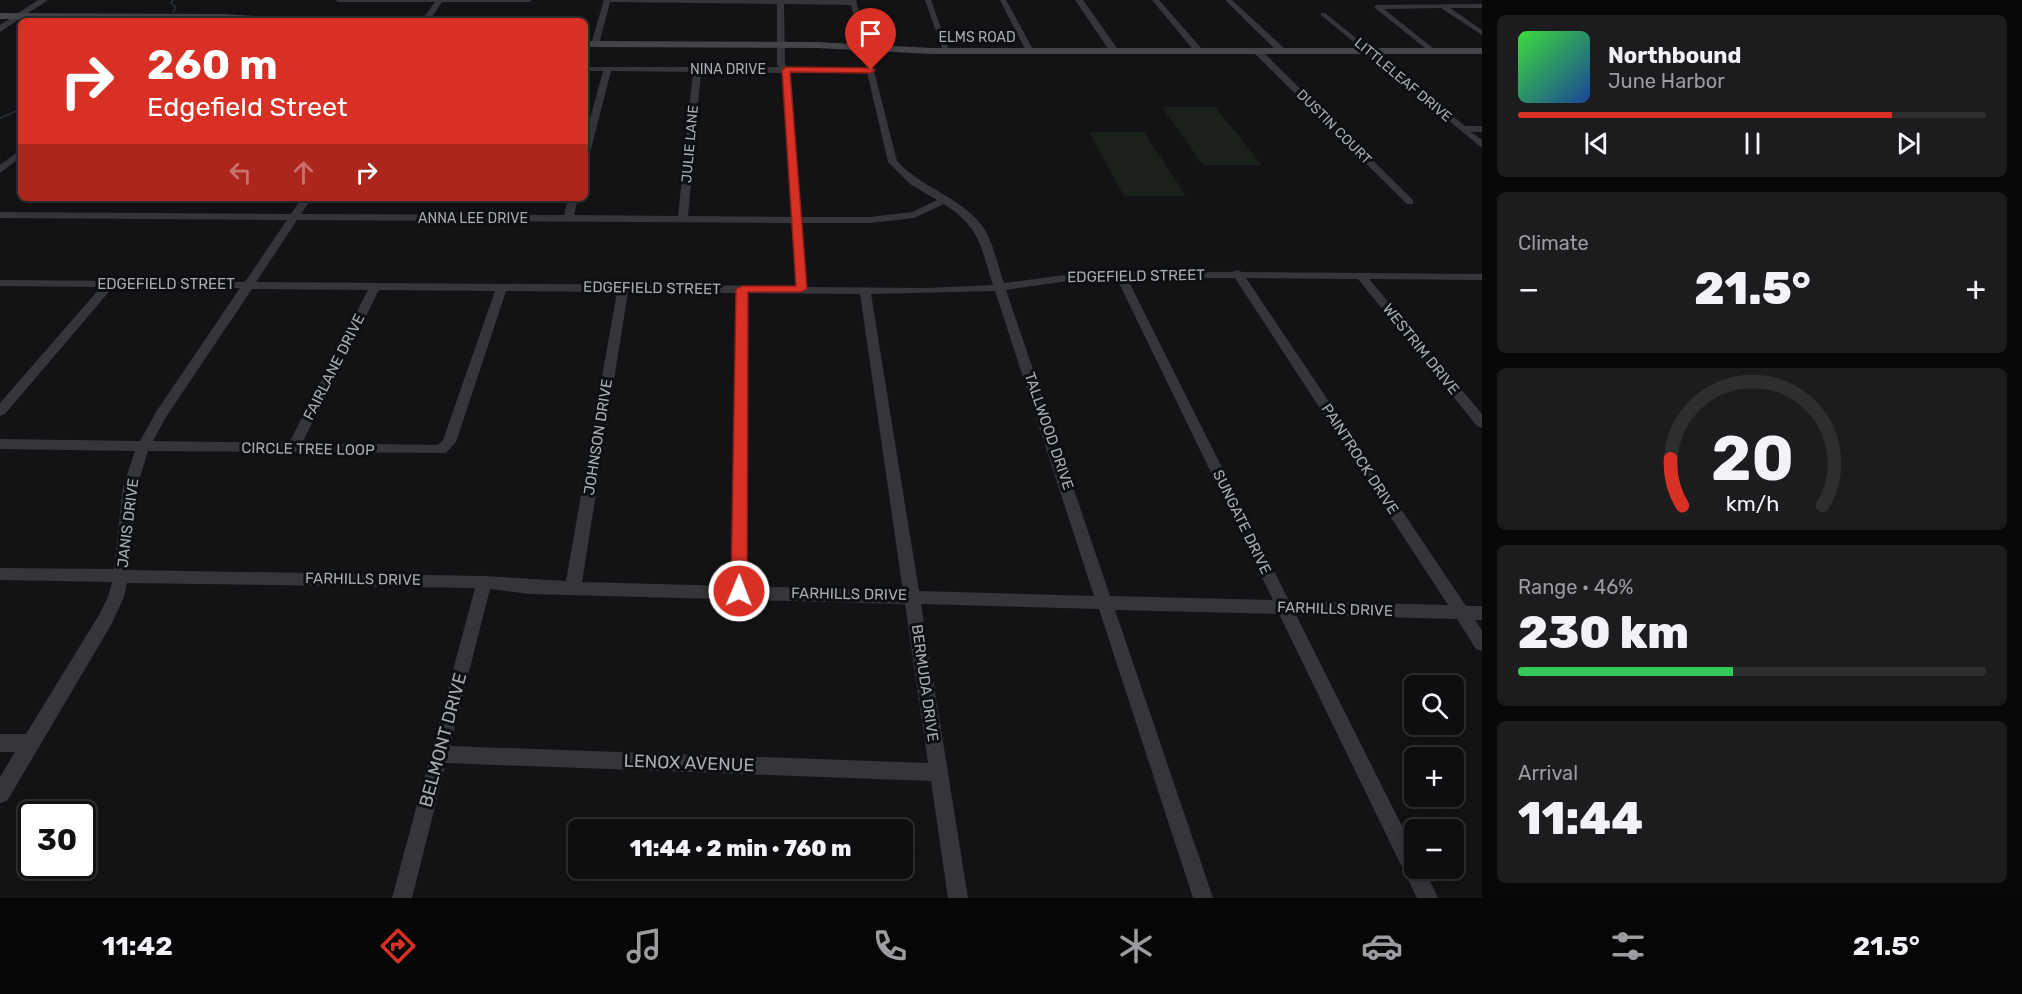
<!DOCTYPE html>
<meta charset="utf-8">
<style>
body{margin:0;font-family:Rubik,sans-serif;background:#1c1c1e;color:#f1f3f6;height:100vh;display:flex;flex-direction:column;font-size:22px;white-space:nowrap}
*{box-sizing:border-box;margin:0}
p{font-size:20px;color:#9b9c9f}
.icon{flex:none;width:33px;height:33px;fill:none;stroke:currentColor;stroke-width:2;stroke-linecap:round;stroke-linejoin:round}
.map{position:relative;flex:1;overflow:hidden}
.panel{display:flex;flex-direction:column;gap:15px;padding:15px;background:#080809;width:540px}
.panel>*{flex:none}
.hud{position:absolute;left:18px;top:18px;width:570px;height:183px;border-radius:9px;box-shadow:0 3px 15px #0003,0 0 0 2px #2e2e30;background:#d93025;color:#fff;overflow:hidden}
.buttons{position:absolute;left:1404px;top:675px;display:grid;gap:12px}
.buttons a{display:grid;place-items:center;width:60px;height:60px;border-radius:9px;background:#0e0e10;box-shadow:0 3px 15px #0003,0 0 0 2px #2e2e30;font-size:30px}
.speed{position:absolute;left:18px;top:801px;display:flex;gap:12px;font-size:30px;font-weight:700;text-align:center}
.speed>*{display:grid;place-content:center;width:78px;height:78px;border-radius:50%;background:#0e0e10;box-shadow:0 3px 15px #0003,0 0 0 2px #2e2e30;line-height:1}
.speed .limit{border:3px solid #111;border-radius:9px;background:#fff;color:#111}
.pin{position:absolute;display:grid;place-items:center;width:51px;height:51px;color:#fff;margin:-62px -26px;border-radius:50% 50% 50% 0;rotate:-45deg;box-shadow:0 0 6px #0007}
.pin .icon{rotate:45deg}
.me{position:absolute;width:66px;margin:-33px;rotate:1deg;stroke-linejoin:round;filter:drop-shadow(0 0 4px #0008)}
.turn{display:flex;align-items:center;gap:21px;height:126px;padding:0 30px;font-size:27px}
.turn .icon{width:78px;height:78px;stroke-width:2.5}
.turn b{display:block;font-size:42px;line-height:51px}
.lanes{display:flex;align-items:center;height:57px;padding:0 30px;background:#0003;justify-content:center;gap:30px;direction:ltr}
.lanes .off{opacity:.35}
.big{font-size:45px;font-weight:800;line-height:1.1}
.panel .card{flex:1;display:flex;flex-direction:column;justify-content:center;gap:9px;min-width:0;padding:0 21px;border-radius:9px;background:#1c1c1e}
.panel .dial{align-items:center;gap:0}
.dial svg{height:156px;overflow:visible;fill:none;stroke:#2e2e30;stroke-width:7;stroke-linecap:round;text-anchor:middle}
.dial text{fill:#f1f3f6;stroke:none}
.song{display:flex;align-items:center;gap:18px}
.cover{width:72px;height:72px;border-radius:9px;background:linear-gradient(135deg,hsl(120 70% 55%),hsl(220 70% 35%))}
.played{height:6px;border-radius:3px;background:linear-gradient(90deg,#d93025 80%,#2e2e30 80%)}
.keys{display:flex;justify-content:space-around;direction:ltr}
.heat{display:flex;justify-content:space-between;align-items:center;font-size:33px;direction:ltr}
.charge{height:9px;border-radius:4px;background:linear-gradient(90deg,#34c759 46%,#2e2e30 0)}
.trip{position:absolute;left:568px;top:819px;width:345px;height:60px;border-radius:9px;background:#0e0e10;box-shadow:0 3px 15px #0003,0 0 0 2px #2e2e30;font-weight:800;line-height:60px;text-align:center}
.dock{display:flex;height:96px;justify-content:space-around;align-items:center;background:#060606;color:#9b9c9f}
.dock .icon{width:42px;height:42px}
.dock .active{color:#d93025}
.dock b{font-size:27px;color:#f1f3f6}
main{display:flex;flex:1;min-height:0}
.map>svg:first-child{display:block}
</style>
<main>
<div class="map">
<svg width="1482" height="898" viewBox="0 0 1482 898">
<rect width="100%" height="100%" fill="#131315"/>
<path fill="#1a201a" d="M1162,107H1215L1262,165H1203Z
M1089,132H1144L1186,196H1124Z"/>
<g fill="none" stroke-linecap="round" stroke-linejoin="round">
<path stroke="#2a3438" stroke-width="1.5" d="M173,0L171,3L176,8L173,12
M0,118L21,109"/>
<path fill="#34363a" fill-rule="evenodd" d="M335,0H532L529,2H442L429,21H421L435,2H338Z
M604,0H856L897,161C922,189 965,198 985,230C994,245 998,267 1004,283L1095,271L1232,272L1237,270L1242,272L1482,274V280L1369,279L1482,414V428L1477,426L1358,279L1246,278L1466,606H1482V620H1475L1482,630V651L1476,649L1457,619L1296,615L1414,850V868H1424L1438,898H1417L1279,614L1115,610L1213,898H1193L1099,609L921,604L968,898H948L931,781L446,763L412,898H392L475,588L127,583L124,597L111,625L7,801L0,803V777L15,752H0V734H26L99,615L108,597L112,582L0,580V568L114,569L123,487L135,451L0,449V439L140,441L156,412L240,288L113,287L5,414L0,416V403L101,287L0,286V280L245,282L287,220L0,218V212L291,214L302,198H312L301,214L564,215L568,198H578L574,215L678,216L693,72L611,71L590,153L585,156V137L603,71H585V67H779L777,64V4L610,2L599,44L595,46L591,44ZM784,4L851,5L866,68L787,67L785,64ZM701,72L783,73L791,217L688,216ZM790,72H867L888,162L910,184L937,200L912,212L870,217H801ZM944,204C981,228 980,246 993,285L927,288L806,287L802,223H870L914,218ZM297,220L792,223L795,286L256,282ZM1095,277H1116L1273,600L1110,596L1006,290ZM1127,278H1235L1448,605L1289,601ZM252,289L368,290L289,443L153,441L166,417ZM379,290L495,291L443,440L438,445L302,443ZM506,291L617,292L566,581L484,576L129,570L137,487L148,451L446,453L456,442ZM995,291L1094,596L919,591L871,294ZM628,292L736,293L731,586L582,582ZM748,293L860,294L903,591L747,586ZM490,589L530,594L905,604L928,763L450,746Z
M925,0H931L950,53L943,51Z
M1000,0H1006L1034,51L1033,53L1026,51Z
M1152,0H1159L1202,49V53H1196Z
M1225,0H1232L1286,50V54H1280Z
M1482,4V8H1450L1482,30V35L1441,8L1384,9L1434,49L1435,51L1431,53L1374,7L1377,5Z
M1321,13H1325L1465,126H1482V132H1471L1482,140V148L1321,15Z
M1255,50H1261L1413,200V204H1407L1255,54Z
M21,149V157L0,173V165Z"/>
<path fill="#34363a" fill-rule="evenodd" d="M38,0H48L0,32V25Z
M1075,0H1083L1119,51L1117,53H1111Z"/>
<path fill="#43454a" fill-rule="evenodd" d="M0,13L222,14L293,18L298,21L0,19Z
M585,41L817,42L932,48H1482V54H932L817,48L585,47Z"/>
</g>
<path fill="#d93025" stroke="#8d1f18" stroke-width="1.5" d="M786,67L871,68L875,70L871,73L790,72L807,289L801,292H748L747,591L745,596L739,598L733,596L731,591L736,289L742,286H796L782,70Z"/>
<g text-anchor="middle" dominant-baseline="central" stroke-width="6" stroke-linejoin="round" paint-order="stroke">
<g font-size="14" fill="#a6acb5" stroke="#0e0f10">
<text x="977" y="37">ELMS ROAD</text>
<text x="728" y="69">NINA DRIVE</text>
<text transform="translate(1403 80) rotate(40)">LITTLELEAF DRIVE</text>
<text transform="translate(1334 127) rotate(45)">DUSTIN COURT</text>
<text transform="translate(690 144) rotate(-85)">JULIE LANE</text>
<text x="473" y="218">ANNA LEE DRIVE</text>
</g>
<g font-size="15" fill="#a6acb5" stroke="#0e0f10">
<text transform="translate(1136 276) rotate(-1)">EDGEFIELD STREET</text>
<text x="166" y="284">EDGEFIELD STREET</text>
<text transform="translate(652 288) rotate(1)">EDGEFIELD STREET</text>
<text transform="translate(1421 349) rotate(51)">WESTRIM DRIVE</text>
<text transform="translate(334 367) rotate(-63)">FAIRLANE DRIVE</text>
<text transform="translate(1049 431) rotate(71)">TALLWOOD DRIVE</text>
<text transform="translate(598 437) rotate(-81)">JOHNSON DRIVE</text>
<text transform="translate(308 449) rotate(1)">CIRCLE TREE LOOP</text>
<text transform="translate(1360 459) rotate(57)">PAINTROCK DRIVE</text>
<text transform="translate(1242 522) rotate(64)">SUNGATE DRIVE</text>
<text transform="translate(128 523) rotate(-83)">JANIS DRIVE</text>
<text transform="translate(363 579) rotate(1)">FARHILLS DRIVE</text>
<text transform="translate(849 594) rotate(1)">FARHILLS DRIVE</text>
<text transform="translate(1335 609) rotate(2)">FARHILLS DRIVE</text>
<text transform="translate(925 683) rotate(82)">BERMUDA DRIVE</text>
</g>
<g font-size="18" fill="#a6acb5" stroke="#0e0f10">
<text transform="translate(443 740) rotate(-75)">BELMONT DRIVE</text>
<text transform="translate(689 763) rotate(2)">LENOX AVENUE</text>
</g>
</g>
</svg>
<div class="buttons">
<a><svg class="icon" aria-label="search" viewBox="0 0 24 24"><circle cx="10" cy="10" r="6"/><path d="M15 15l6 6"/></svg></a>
<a>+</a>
<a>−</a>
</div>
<div class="speed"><div class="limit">30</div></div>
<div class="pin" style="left:871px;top:70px;background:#d93025"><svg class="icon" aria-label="arrive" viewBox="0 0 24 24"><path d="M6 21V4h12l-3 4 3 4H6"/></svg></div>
<svg class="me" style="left:739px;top:591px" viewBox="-20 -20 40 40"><circle r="17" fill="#d93025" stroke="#fff" stroke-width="3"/><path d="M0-11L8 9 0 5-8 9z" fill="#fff"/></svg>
<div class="trip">11:44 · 2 min · 760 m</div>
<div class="hud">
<div class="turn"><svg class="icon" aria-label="right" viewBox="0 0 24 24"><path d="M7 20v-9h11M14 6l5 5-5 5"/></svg><div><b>260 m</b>Edgefield Street</div></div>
<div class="lanes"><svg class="icon off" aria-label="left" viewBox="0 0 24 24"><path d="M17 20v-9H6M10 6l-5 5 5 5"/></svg><svg class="icon off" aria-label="ahead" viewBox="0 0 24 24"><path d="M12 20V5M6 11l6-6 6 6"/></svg><svg class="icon" aria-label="right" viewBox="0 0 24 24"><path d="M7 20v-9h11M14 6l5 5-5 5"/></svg></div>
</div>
</div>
<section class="panel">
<div class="card">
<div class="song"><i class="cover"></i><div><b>Northbound</b><p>June Harbor</p></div></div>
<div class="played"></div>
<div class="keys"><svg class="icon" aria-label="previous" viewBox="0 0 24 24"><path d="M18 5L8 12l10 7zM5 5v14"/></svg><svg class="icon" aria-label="pause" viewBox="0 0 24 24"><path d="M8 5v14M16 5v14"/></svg><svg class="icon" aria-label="next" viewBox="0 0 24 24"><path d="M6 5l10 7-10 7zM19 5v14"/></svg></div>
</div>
<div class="card"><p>Climate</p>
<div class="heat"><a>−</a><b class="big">21.5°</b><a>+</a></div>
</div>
<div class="card dial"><svg viewBox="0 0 100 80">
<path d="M14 69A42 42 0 1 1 86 69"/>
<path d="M14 69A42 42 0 0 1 8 45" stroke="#d93025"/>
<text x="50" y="56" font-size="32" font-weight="700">20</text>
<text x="50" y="72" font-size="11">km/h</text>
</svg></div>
<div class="card"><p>Range · 46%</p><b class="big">230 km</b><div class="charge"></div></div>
<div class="card"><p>Arrival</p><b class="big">11:44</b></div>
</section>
</main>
<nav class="dock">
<b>11:42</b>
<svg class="icon active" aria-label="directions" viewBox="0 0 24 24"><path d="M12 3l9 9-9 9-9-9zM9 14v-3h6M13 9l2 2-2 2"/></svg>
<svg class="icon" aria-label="music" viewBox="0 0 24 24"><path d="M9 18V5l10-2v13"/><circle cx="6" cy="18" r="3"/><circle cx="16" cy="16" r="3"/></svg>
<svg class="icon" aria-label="phone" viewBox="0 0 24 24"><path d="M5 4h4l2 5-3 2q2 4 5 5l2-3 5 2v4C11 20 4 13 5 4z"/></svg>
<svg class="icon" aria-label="climate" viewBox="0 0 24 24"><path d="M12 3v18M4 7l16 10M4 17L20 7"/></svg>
<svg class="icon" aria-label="car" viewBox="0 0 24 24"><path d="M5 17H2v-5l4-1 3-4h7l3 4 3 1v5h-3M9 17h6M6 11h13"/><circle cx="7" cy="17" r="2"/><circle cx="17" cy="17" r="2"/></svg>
<svg class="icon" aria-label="filters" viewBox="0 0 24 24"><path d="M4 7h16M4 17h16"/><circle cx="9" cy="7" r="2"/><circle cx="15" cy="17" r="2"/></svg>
<b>21.5°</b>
</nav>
